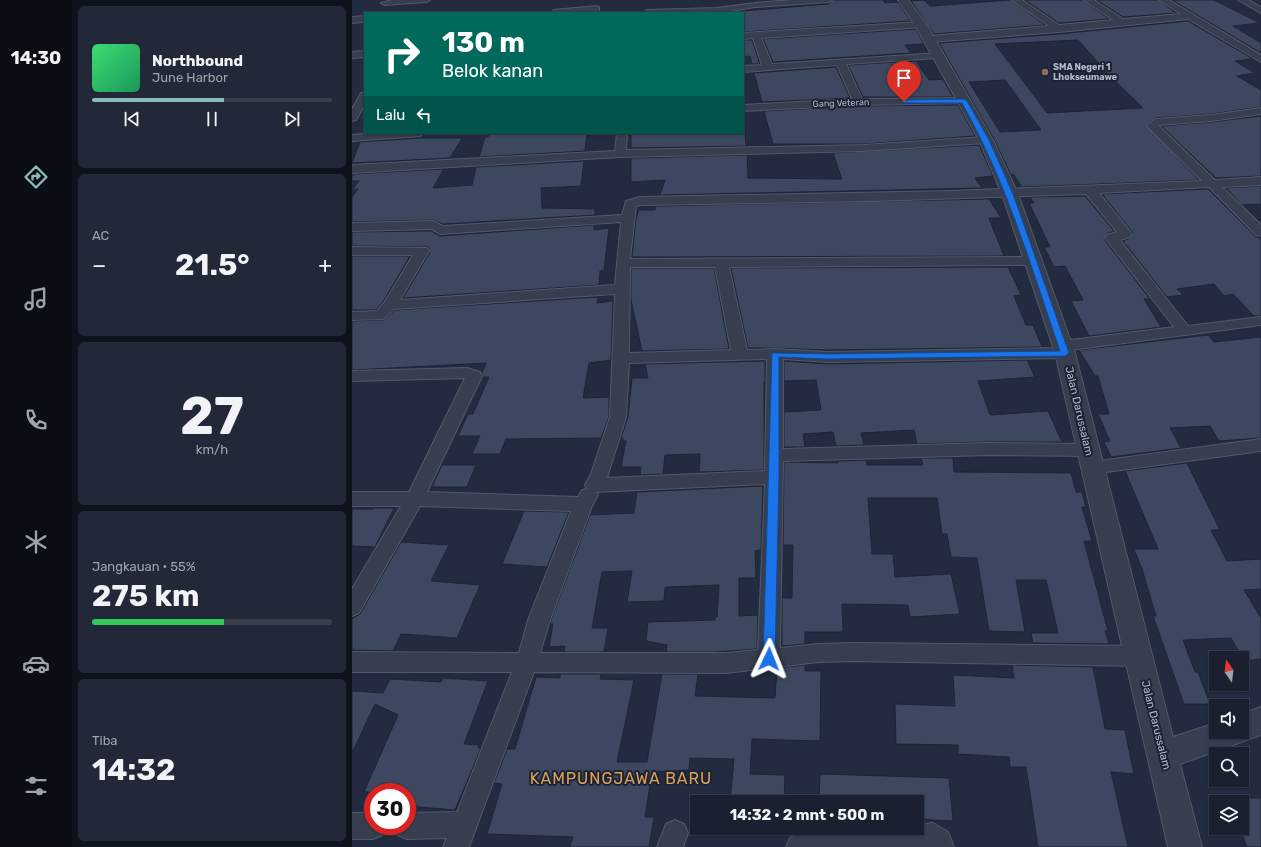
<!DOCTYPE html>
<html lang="id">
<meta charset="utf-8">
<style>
body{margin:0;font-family:Rubik,sans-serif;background:#232838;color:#f1f3f6;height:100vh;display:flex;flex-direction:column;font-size:15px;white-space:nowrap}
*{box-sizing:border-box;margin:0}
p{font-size:13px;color:#9fa3ab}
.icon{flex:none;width:22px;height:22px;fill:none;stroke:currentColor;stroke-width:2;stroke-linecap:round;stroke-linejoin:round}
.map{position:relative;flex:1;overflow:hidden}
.details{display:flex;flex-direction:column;gap:6px;padding:6px;background:#0e121a;width:280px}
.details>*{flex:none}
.banner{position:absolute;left:12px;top:12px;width:380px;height:122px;border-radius:0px;box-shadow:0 1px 3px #0004,0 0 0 1px #383e4c;background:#00695c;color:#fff;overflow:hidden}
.needle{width:26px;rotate:346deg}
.tools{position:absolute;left:857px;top:651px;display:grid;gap:8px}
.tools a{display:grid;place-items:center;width:40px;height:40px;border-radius:0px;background:#1a2030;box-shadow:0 1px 3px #0004,0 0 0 1px #383e4c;font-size:20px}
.speed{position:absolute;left:12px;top:783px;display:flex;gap:8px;font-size:20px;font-weight:700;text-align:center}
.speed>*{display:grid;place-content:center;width:52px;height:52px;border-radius:50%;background:#1a2030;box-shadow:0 1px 3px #0004,0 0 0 1px #383e4c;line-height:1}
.speed .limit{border:6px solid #d22;background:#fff;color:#111}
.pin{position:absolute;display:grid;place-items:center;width:34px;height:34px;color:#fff;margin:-41px -17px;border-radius:50% 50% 50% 0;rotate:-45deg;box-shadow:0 0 4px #0007}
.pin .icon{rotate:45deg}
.me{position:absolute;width:44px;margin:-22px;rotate:2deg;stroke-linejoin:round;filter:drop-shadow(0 0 3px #0008)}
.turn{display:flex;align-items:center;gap:14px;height:84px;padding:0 12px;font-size:18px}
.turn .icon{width:52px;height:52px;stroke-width:2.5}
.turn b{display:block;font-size:28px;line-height:34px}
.then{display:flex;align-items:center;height:38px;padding:0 12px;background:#0003;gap:8px;font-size:15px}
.big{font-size:30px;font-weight:700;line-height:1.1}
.details .tile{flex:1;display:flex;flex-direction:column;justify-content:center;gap:6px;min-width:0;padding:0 14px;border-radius:6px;background:#232838}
.details .dial{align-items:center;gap:0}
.dial b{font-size:52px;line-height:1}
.song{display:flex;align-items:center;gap:12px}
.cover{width:48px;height:48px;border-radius:6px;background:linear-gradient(135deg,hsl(140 70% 55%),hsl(150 70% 35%))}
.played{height:4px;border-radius:2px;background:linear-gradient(90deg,#8bbbb9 55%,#383e4c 55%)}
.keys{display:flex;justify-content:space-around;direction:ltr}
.heat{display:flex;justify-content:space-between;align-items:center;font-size:22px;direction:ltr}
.charge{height:6px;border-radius:3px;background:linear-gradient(90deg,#34c759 55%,#383e4c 0)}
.trip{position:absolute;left:338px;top:795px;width:234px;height:40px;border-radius:0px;background:#1a2030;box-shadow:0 1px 3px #0004,0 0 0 1px #383e4c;font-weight:700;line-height:40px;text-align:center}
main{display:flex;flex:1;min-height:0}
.dock{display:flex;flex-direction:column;width:72px;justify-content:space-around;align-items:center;background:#0a0d13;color:#9fa3ab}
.dock .icon{width:28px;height:28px}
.dock .active{color:#8bbbb9}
.dock b{font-size:18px;color:#f1f3f6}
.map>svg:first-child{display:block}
</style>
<main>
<nav class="dock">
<b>14:30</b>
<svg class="icon active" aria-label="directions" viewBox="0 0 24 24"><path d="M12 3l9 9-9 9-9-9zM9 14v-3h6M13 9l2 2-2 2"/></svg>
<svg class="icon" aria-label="music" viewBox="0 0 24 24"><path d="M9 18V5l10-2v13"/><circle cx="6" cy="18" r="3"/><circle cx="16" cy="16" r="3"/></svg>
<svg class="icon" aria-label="phone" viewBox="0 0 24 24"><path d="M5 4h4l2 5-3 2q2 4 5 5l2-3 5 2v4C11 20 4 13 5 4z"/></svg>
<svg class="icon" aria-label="climate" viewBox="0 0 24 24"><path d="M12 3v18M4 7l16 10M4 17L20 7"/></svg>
<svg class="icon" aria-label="car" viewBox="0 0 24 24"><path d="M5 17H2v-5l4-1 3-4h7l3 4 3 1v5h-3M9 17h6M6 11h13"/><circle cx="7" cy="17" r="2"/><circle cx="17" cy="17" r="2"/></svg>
<svg class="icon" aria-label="filters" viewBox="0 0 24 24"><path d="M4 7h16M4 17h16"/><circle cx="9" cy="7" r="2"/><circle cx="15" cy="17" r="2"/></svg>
</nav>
<section class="details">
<div class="tile">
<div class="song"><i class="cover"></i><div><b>Northbound</b><p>June Harbor</p></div></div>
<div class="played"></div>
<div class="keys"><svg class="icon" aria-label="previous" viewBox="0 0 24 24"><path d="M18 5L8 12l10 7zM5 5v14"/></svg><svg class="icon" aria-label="pause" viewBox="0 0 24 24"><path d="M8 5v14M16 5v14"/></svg><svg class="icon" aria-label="next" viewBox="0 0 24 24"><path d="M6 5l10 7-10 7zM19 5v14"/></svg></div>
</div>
<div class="tile"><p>AC</p>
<div class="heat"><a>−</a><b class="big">21.5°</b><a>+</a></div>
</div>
<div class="tile dial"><b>27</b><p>km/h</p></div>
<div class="tile"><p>Jangkauan · 55%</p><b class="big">275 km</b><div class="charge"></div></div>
<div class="tile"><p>Tiba</p><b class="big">14:32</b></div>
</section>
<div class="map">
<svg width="909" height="847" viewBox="0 0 909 847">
<rect width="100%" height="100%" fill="#222b40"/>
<path fill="#3d4860" stroke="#1d2536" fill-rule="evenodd" d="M481,0H531L533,3L546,2L559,21L391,32V11L476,4Z
M572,0L578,6L659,0L693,25L582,34L559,1Z
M673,0H731L757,19L707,23Z
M745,0H806L824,13L771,17Z
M820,0H862L908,23L881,26L909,43V53Z
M836,21L901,59L883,61L903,73L885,76L909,90V107L859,114L804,118L794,125L847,180L670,187L661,174L659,175L642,139L587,43L707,34ZM726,40L759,77L791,108L695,113L643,44ZM653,80L689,130L648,132L617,82Z
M564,29L572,44L553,45L559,53L421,62L411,39Z
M391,40H400L408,64H400L398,56L391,57Z
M564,61L577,80L591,79L601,97H511L496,65Z
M484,67L498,98L410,102L402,73Z
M606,105L623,136L511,144H421L412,111L506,106Z
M909,116V176L864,178L809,126L859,122Z
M137,133H235L233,151L127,157L133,137H136Z
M279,133H393L394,146L279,148Z
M68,138H110L98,158L0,163L8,142Z
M627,145L641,176L623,178L630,188L308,195L313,180L279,182V158L395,155L396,178L490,179L481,153Z
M232,161L229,186L189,188L190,208L243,209V215L91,224L82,220L0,222V197L6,189L0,190L7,181H0V174L92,169L81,188L120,185L124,167Z
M909,186V204L890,205L874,188Z
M856,189L903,236L909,239V316H902L881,294L872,296L862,284L825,289L831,295L815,297L771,241L778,238L781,233L750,194Z
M733,196L762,231L755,234L752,239L798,299H792L809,327L737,336L719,301L731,300L713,266L702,267L692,247H698L677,203H682L678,197Z
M637,199L649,218H637L652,256L280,257L284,219L287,210H303L304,206Z
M242,225V230L257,228L252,270L248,271L247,285L51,298L78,252L76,247L0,246V232L79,231L88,236Z
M0,256H58L31,302L24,310H0Z
M656,267L669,295L662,296L674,325H681L690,347L476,350L423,348H396L379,268Z
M279,268H362L377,349L290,351L279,300Z
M246,297L245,303L261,301L259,360L237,363L231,398L257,397V417L249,438L154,439L148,454H120L128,436H106L116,414H121L137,377H131L130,373L134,363L0,370V321L31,320L43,310Z
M856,335L862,342L909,337V438L867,441L858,426L818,428L829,448L759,457L752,442L758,441L746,414H757L746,376H743L727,350Z
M675,360L683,377L626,381L638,415L696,411L710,442H636L565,444L562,430L509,433L512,445L484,446L481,432L451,434L453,447H432V412L469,410L464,380L432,381V361L476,364Z
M413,361V382H412V470L347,472L348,454L313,455L311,474L288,475L289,467H269L274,441H271V438H269L276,417L280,378H296L293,364Z
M569,458H601L602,472L719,473L724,492H730L734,507H730L740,541H732L756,631H753L757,644L681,643L679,633H706L694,580H664L673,632L637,631L625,558L599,557L595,534H590L585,498H516L520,554H541L543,577L599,574L608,614L558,617L556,605L490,604L491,632H453V644L430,646V598H440L441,545H431L432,462L486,463V461L514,460L515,465H571Z
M835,463L868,530H859L875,561L909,559V589L892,590L909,618V659L892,661L879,638L831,640L843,672H846L858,704H832L801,616H804L790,569L782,549H806L773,471Z
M90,465H124L115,487H80Z
M411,486L409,550L403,551L404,578H387V616L406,615L405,649L362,652H314L315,645L294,641L296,622L363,620V617H365L367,585L313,587L312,601L275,602L280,571L250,572L240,628H256L252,652H212L213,646L197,647L201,624H198L199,620L238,515L282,513L285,492Z
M22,508H42L23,547L0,546V509H21Z
M172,511L217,512L195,567L150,564Z
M49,542L97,545L79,581L128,585L105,638L49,634L41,651L0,650V619L8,614Z
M453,665V671H469L468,741L400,739L398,774L433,775L432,802H378L382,759L338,758L337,770L300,772L293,817H302L297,847H218L221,837L135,834L150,784L142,783L155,749H163L184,677L208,678V674H249L248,679L282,680L265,762H295L310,674H346L343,696L423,698L425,668Z
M660,665L741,667L753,729L773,730L782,774L759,772L776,847H686L674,767H658L657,757L606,754V745L544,744L543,704L603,706L601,675L662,678Z
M91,678L136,681L112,744L127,745L126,748H129L103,810L55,806V792H12L46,715L23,704L0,753V691L31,693L38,679L89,682Z
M468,774L597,778L601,821L565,819V802H467Z
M878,798H909V847H895L888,828H890V802H880Z"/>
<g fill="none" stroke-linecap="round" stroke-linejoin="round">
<g stroke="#51596a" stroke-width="2">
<path id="minor" d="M40,0H78L74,2L33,5L29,3Z
M440,0H480L476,2L403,7L368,13H291L295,10L365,8L403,3Z
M660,0H670L707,25L761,20L732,0H742L771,19L829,14L807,0H817L909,55V62L836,19L707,32L577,42L572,39L577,36L697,26Z
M886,0H896L909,7V13Z
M244,6L247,7V11L198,13L202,10Z
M13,16V22L0,23V17Z
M569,22L572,23V27L409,38L420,64L588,53L590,55L585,58L494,64L510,99L612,98L616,99L617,101L616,103L506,105L391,111V105L500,99L485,65L391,72V66L410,65L401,38L391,39V33Z
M13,51V57L0,58V52Z
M13,92V104L4,120L0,121V109L9,93Z
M909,108V114L859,121L806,125L863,180L909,177V185L870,187L909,225V236L904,235L857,187L747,193L780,234L778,237L768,240L836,326L909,317V325L719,350L721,353L718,356L713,358L476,362L431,359V449L636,443L736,444L742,446L745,450L742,454L736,456L636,455L431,461L428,648L467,644L502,643L787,646L795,649L798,656L795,663L787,666L502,661L467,662L374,673L182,672L117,847H91L95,838L55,839L46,835L42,826H55V813L105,812L160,672H0V652L167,653L176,620L219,511L68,506L7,613L0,616V589L49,506H0V492H57L113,378L0,381V371L115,368L128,372L130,376L75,492L226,497L230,490L235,489L233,485L239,474L258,417L263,294L42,309L31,319L0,320V312L25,311L32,303L61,255H0V247L75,248L77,251L48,300L263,285L269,222L88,234L79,229L0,231V223L82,221L91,226L270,215L274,201L288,197L599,191L850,181L796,127L795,125L804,119L859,115ZM734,194L765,232L755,235L753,238L822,327L711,341L706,343L703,346L705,348L476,352L423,349L395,350L377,267L682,265L687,264L689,261L687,258L682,257L278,259L284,206L289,205L521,201ZM278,267H363L379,350L277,353ZM415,359L413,471L255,478L274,417L277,363ZM413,484L406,650L374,653H188L198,620L240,506L246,495L244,492Z
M23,133H73L68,136L0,141V135Z
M265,133H275L274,150L511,145L634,137L640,140L634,143L511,151L268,157L0,173V165L263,151Z
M909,439V451L740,474L734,473L731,468L734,463L740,462Z
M0,813H21V826H34L30,835L21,839H0Z
M323,820L332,824L336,833L331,847H305L314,824Z
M581,823L596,832L602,847H434L438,838L447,834L522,828H565V825Z"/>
</g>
<g stroke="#51596a" stroke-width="2">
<path id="tertiary" d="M546,0H556L575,25L641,140L666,194L723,353L821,737L864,723V732H890V714L909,707V735L828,764L850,847H816L703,353L650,194L627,140L563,25Z"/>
</g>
<use href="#minor" fill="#363e4f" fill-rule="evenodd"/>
<use href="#tertiary" fill="#363e4f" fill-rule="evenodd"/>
</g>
<path fill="#1a73e8" stroke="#114b97" d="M612,99L615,101L637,140L661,194L717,353L713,356L476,359L427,357V477L423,659L421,663L417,664L413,663L411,659L420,353L476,354L708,351C679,266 654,181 610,103H552L549,102L552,100Z"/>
<circle fill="#8d6e63" stroke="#1b2334" stroke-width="1.5" cx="693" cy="72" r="4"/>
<g text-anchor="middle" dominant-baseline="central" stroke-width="4" stroke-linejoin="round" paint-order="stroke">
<g font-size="9" font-weight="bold" fill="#b2b9ca" stroke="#1b2334" text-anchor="start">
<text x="701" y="67">SMA Negeri 1<tspan x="701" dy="10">Lhokseumawe</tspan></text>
</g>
<g font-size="9" fill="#b2b9ca" stroke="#1b2334">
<text transform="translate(489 103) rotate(-2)">Gang Veteran</text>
</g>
<g font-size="11" fill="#b2b9ca" stroke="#1b2334">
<text transform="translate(727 411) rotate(77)">Jalan Darussalam</text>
<text transform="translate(804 725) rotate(76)">Jalan Darussalam</text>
</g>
<g font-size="16" letter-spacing="1" fill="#dea159" stroke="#1b2334">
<text x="269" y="778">KAMPUNGJAWA BARU</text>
</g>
</g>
</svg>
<div class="tools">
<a><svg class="needle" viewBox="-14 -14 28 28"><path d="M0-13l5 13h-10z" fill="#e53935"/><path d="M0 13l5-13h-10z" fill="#9fa3ab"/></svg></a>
<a><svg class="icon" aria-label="sound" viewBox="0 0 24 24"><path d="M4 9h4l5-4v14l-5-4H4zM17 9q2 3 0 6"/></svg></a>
<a><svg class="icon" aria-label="search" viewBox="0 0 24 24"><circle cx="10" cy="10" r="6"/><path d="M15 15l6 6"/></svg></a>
<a><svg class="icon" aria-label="layers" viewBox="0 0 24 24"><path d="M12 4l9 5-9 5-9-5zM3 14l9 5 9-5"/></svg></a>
</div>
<div class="speed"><div class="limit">30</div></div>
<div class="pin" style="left:552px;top:102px;background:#d93025"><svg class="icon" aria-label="arrive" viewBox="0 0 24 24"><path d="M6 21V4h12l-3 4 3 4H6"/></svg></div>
<svg class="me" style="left:417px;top:659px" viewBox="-20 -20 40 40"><path d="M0-17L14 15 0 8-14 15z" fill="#1a73e8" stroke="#fff" stroke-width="4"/></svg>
<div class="trip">14:32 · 2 mnt · 500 m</div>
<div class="banner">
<div class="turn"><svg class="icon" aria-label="right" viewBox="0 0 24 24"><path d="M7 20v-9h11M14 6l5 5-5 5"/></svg><div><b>130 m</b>Belok kanan</div></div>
<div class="then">Lalu<svg class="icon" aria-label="left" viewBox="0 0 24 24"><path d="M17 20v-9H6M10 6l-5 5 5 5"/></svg></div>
</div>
</div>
</main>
